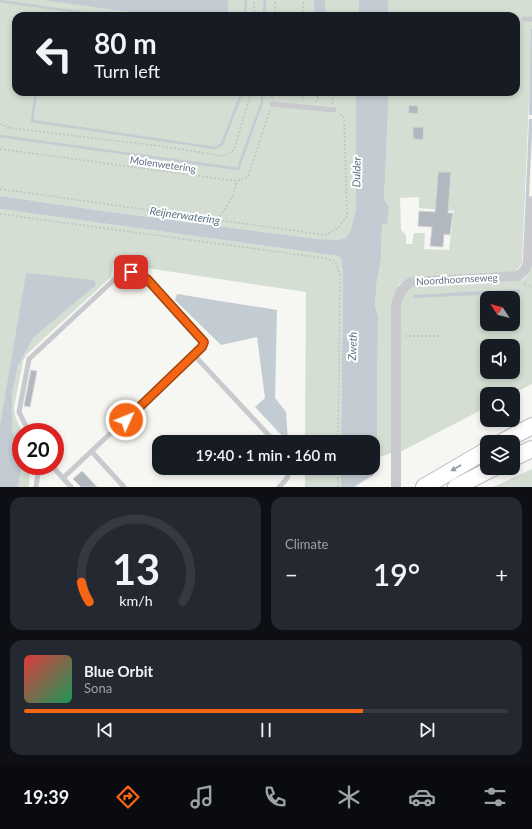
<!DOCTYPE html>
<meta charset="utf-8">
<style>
body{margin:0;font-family:Lato,sans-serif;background:#242831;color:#f1f3f6;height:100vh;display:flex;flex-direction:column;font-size:15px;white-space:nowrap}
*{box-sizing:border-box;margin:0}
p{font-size:13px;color:#9ea1a6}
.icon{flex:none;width:22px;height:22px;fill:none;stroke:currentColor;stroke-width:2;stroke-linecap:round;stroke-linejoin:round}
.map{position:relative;height:487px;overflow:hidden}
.sheet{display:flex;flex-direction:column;gap:10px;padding:10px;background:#0d0f14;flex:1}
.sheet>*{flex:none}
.guide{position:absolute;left:12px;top:12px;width:508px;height:84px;border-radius:12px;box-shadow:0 2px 6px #0003;background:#171b24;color:#f1f3f6;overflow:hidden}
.needle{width:26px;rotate:306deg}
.buttons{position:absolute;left:480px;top:291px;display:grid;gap:8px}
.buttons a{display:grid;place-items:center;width:40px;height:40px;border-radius:8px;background:#171b24;box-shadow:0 2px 6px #0003;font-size:20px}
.speed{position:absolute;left:12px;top:423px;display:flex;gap:8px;font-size:20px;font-weight:700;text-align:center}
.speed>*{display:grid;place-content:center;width:52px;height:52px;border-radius:50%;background:#171b24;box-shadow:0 2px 6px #0003;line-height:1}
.speed .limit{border:6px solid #d22;background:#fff;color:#111}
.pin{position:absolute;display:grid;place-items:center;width:34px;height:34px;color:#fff;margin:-17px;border-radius:8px;box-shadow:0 2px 6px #0006}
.me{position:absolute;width:44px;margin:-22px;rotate:46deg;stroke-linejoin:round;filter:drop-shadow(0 0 3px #0008)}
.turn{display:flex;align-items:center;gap:14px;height:84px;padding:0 16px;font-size:18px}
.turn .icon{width:52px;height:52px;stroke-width:2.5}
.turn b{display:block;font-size:28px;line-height:34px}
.big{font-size:30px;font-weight:600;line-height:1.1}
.sheet .widget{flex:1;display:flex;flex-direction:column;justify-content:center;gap:6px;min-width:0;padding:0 14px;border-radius:12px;background:#242831}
.sheet .dial{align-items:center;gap:0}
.dial svg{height:104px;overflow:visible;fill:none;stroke:#363941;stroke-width:7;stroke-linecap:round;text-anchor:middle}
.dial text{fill:#f1f3f6;stroke:none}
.song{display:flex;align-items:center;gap:12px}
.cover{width:48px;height:48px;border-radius:6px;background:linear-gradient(135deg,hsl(0 70% 55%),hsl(150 70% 35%))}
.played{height:4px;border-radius:2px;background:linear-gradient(90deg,#f56513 70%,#363941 70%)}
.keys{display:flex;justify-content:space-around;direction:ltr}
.heat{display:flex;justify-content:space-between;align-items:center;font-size:22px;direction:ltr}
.sheet .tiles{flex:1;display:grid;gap:10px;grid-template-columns:1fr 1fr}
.widget:last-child{grid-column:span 2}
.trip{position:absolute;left:152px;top:435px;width:228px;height:40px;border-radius:12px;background:#171b24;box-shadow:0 2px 6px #0003;font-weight:600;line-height:40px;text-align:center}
.dock{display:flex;height:64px;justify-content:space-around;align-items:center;background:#090b0e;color:#9ea1a6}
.dock .icon{width:28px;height:28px}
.dock .on{color:#f56513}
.dock b{font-size:18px;color:#f1f3f6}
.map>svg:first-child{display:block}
</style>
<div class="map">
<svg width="532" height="487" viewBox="0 0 532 487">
<rect width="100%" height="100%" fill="#f6f6f2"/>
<path fill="#d5ded2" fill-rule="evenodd" d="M0,0H359L358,16H16V92H353L356,94V208L351,229L346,238L337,240L318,239L111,212L0,196Z
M388,0H532V29L522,263L516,271L505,273L411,277L399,284L396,293L391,453L374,459L377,446L378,316L375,305L377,280L381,260L382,224L389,207L384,201L389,92H516V16H388ZM419,197V208L454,211L449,250L424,249L425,233H414L412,244H406V235L401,230L400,198Z
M0,209L338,256L341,259L343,274L341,442H305L306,292L113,263L111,277L27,354L23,361L14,407L15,416L22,432L21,449L12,431V394L18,366L34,337L95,285L26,274L0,424Z
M532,265V384L512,394H487V407L400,452L399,314L403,294L414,285L505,282L524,279L530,271ZM487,298H513V324H487ZM487,346H513V372H487Z
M22,466H30L29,487H18Z
M305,468H341V487H305Z
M532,469V487H493Z"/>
<path fill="#c3ccd2" d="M43,0H228V16H159Z
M314,0H325V16H314Z
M359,0H388V16H358Z
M531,29H532V115H529Z
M353,92H389L384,200L389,207L387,224H382L381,260L377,280L375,305L378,316L377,446L374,459L373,487H341V468H373V442H341L343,274L341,259L338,256L0,209V196L111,212L318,239L337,240L346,238L351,229L356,208V94Z
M529,119H532V132L526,261H523Z
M26,273L94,280L96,285L34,337L18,366L12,394V431L21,449L22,466L18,487H0V424Z
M520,289V293L413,298V295Z
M177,294L277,310L275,398L286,412L288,442L255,407L265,398L257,337L221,345L175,300Z"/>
<path fill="#f6f6f2" d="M375,474V487H353H354Z"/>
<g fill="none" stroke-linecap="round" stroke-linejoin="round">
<path stroke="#c3ccd2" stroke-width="2.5" d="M0,1L106,16
M245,16L246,0
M264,16L265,0
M36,92L32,121L215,148L222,144L242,92
M0,136L238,169L262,102V92"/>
</g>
<path fill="#b2b8bf" stroke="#d7d7d5" d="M409,105L418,106V114L408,113Z
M413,127H424L423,140L413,139Z
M438,172H451L448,213H453L450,235L444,234L443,247L430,246L432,227L418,226L419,211L435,212Z
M31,370L37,371L30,407L24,406Z
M82,471L97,487H81L73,479Z"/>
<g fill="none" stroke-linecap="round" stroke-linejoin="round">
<g stroke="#babdc1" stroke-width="18">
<path id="primary" d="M502,442L532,426
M513,458L532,449
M424,487L487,450
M456,487L493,468"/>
</g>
<path stroke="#c0c2c4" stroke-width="1.5" stroke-dasharray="2 2" stroke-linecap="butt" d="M254,16V0
M275,16V0
M303,16V0
M302,92L303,100
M315,92L318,97
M272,98L273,92
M316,102L319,94
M332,104L334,92
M0,124L10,128L160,146L223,156L234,150L251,92
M0,149L237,181L248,177L270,110
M0,189L325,235L338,228L347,216L344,117L340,114
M0,214L323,258L335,261L340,274L338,442
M218,220L233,196L237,181
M524,284L532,287
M405,336H440
M338,487V468"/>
<path stroke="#c8cace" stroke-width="5" d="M524,19H532
M272,104L334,110
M194,355L275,442
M29,432L19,412L29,359L118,276C127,272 134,272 143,277L203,339L204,342L202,347L63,478
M92,452L124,487
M52,466L71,487
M36,487L39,466
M279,487C285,481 290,477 289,468"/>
<path stroke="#c8cace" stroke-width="10" d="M396,487V305C399,294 402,287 411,282L517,276C524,273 526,268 528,262L532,201"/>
<use href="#primary" stroke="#fff" stroke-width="16"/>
</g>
<defs><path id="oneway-solid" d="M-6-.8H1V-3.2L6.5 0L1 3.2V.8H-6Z"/></defs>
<use fill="#919caa" href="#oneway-solid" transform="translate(456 468) rotate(150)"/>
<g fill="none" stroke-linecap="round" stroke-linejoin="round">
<g stroke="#9f420c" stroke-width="10">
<path id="route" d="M126,420L202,347L204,342L148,280L139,274L131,272"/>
</g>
<use href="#route" stroke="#f56513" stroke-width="7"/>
</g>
<g text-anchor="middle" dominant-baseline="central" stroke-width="4" stroke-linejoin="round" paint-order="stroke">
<g font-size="10" fill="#627186" stroke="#fff">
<text transform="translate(163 164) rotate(8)">Molenwetering</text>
<text transform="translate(457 279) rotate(-3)">Noordhoornseweg</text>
</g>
<g font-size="11" font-style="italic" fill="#5d7483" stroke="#fff">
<text transform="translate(356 172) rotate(-89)">Dulder</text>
<text transform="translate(185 215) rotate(8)">Reijnerwatering</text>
<text transform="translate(352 346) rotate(-88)">Zweth</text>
</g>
</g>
</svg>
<div class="buttons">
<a><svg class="needle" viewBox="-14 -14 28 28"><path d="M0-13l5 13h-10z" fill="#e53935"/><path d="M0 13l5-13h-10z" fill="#9ea1a6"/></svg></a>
<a><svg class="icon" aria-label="sound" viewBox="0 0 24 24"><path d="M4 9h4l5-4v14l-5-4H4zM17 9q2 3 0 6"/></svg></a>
<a><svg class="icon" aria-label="search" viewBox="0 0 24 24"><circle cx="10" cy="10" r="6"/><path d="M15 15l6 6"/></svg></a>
<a><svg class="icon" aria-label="layers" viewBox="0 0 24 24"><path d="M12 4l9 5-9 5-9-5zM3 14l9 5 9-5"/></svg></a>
</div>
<div class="speed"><div class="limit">20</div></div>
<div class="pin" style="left:131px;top:272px;background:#d93025"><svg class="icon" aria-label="arrive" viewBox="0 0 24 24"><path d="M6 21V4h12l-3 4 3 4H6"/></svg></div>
<svg class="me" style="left:126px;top:420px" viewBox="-20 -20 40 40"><circle r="17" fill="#f56513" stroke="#fff" stroke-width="3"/><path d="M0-11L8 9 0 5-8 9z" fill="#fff"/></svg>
<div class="trip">19:40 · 1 min · 160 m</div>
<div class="guide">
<div class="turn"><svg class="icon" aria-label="left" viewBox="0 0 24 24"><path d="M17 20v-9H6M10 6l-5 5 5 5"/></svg><div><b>80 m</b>Turn left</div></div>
</div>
</div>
<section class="sheet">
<div class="tiles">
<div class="widget dial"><svg viewBox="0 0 100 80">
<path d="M14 69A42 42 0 1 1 86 69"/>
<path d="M14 69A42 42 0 0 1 8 54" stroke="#f56513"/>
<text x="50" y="56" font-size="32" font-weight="700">13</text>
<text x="50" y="72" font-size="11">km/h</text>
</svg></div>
<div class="widget"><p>Climate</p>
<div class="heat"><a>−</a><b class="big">19°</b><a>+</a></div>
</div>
<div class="widget">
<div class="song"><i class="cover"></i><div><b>Blue Orbit</b><p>Sona</p></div></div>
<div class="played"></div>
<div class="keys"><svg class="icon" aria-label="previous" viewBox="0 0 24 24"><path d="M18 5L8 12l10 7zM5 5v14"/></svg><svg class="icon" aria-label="pause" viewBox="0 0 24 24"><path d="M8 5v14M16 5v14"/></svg><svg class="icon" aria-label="next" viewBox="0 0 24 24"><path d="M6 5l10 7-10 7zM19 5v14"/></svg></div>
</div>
</div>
</section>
<nav class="dock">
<b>19:39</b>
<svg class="icon on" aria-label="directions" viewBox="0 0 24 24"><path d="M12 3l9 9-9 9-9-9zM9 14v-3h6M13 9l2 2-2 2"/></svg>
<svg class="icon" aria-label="music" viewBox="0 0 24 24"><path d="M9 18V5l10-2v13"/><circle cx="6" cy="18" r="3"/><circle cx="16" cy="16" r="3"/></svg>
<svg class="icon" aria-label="phone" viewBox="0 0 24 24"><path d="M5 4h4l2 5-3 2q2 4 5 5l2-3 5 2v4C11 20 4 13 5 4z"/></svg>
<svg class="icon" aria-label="climate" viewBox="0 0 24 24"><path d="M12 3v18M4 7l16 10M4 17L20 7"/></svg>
<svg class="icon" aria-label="car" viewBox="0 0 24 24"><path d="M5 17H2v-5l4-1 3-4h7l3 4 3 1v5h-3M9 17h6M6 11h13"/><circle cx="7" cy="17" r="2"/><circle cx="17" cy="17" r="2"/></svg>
<svg class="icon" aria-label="filters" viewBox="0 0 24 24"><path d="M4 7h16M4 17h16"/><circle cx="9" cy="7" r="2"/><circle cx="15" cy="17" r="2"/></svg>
</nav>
